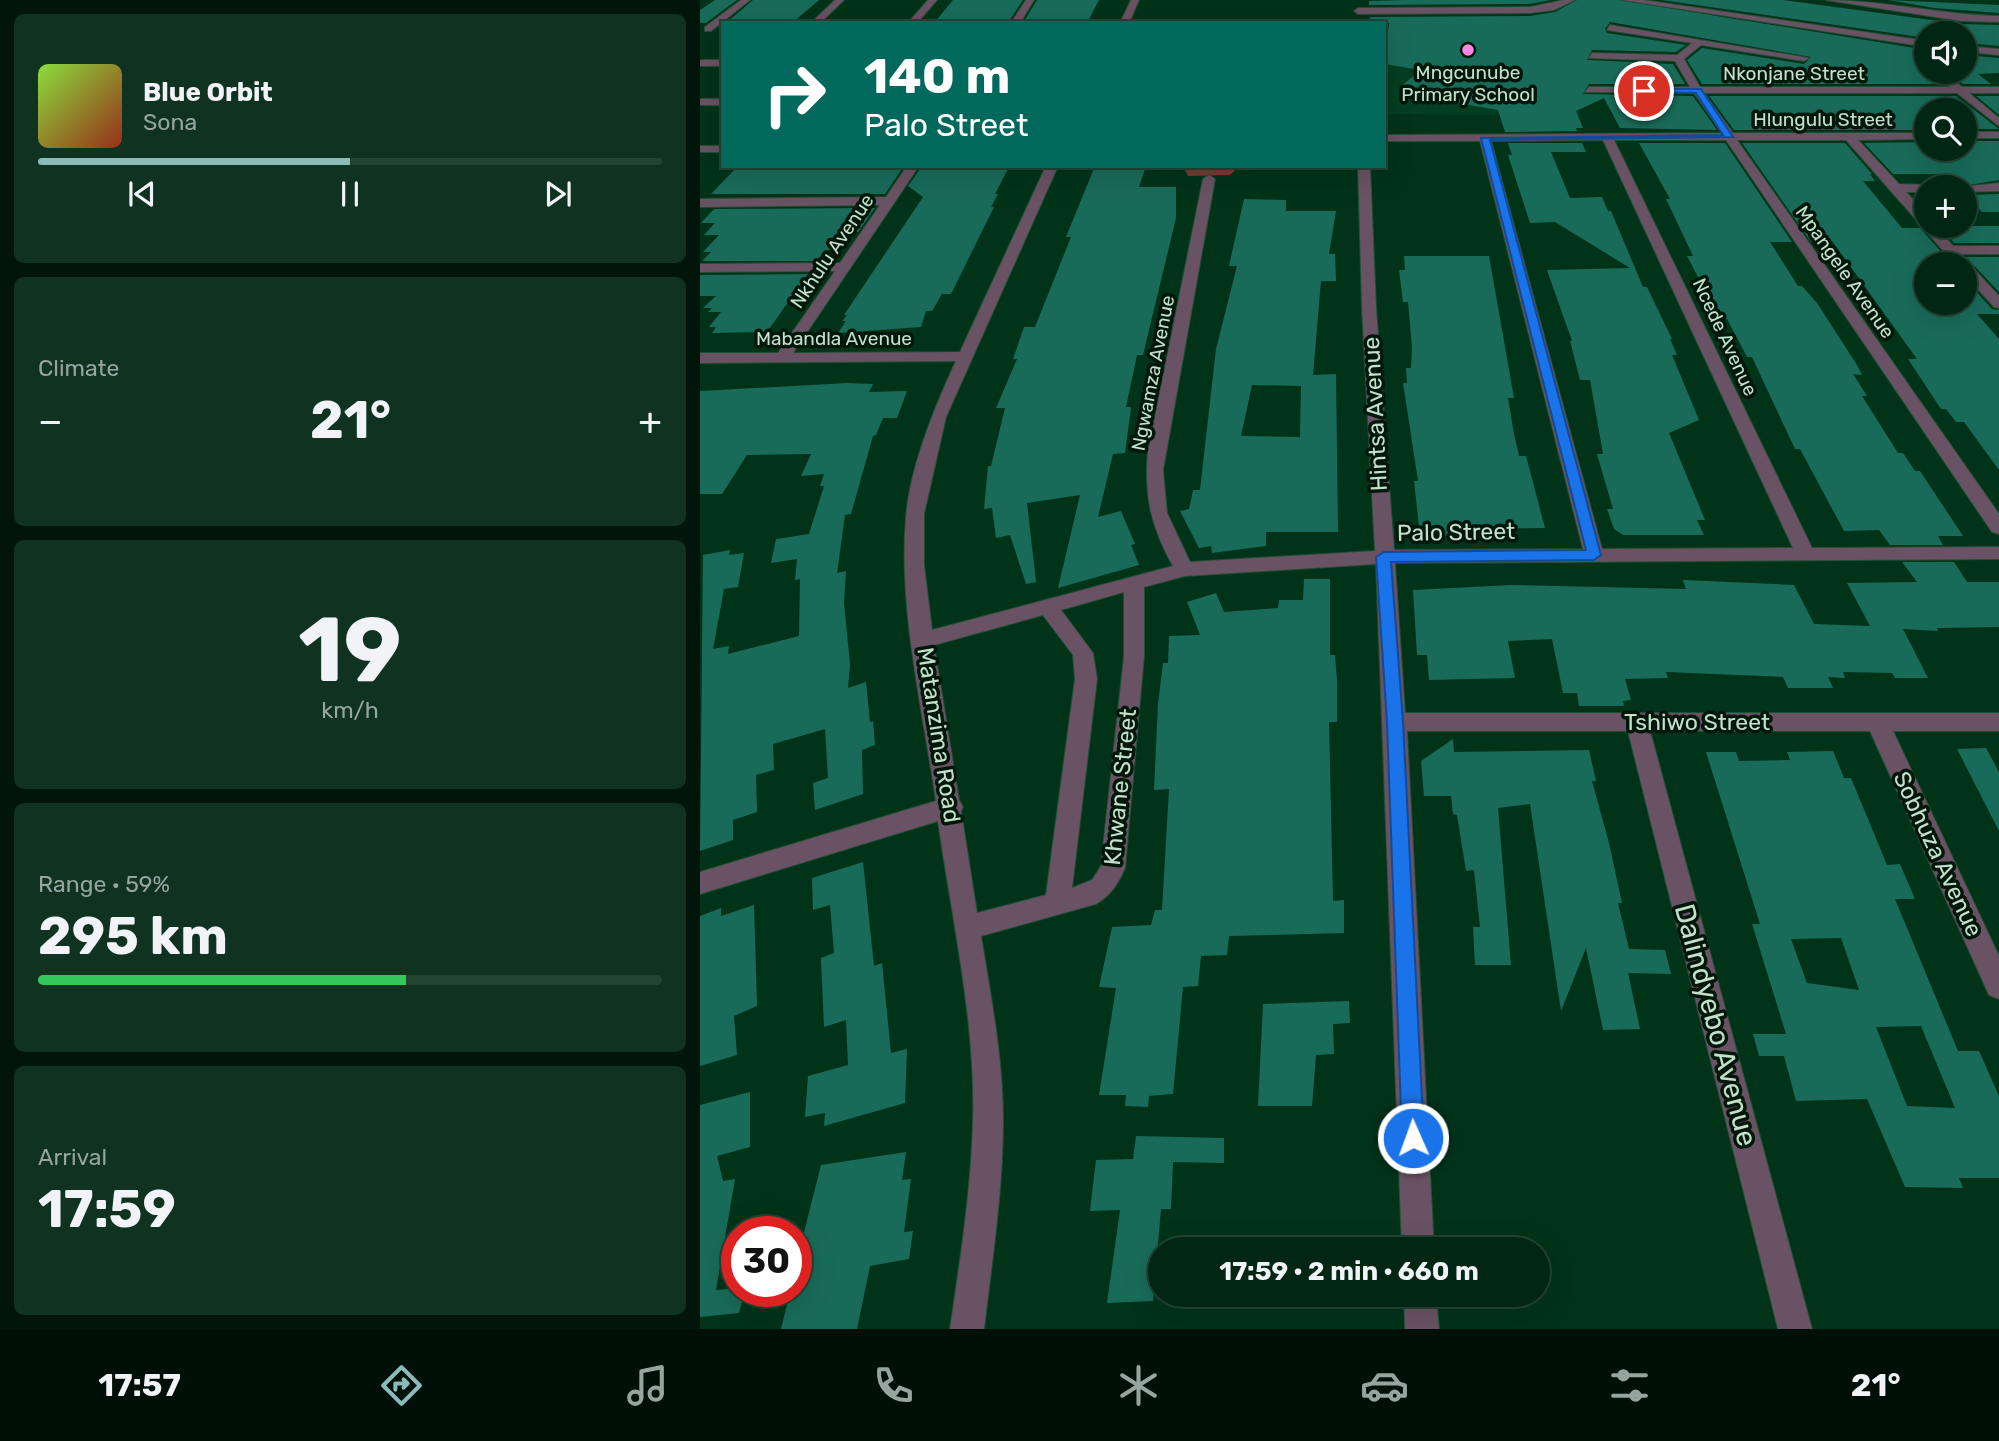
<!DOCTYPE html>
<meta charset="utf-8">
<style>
body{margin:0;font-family:Rubik,sans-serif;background:#0f3221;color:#f1f3f6;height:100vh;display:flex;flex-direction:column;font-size:26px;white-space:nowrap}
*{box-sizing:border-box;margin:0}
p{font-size:23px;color:#96a5a0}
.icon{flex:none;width:38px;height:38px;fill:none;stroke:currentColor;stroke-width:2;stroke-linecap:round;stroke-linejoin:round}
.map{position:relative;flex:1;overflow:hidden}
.side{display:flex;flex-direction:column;gap:14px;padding:14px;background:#01150a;width:700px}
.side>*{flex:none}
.top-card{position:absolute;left:21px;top:21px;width:665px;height:147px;border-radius:0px;box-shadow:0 7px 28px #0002,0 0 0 2px #234333;background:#00695c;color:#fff;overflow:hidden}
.controls{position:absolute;left:1214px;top:21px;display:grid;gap:14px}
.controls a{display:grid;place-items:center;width:63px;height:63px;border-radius:50%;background:#012613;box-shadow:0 7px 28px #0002,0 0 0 2px #234333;font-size:35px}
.speed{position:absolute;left:21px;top:1216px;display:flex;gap:14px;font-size:35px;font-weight:700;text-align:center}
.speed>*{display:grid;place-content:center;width:91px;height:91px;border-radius:50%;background:#012613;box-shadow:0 7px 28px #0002,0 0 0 2px #234333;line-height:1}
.speed .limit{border:10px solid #d22;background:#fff;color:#111}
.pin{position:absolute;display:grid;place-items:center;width:60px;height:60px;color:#fff;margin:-30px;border:4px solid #fff;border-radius:50%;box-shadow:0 2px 7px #0007}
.me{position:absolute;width:77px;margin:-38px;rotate:358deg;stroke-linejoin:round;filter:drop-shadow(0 0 5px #0008)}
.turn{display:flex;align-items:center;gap:24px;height:147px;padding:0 28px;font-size:32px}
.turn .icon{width:91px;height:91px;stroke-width:2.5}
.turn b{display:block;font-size:49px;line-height:60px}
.big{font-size:52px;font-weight:700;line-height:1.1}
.side .widget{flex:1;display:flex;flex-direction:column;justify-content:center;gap:10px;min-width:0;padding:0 24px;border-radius:10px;background:#0f3221}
.side .dial{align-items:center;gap:0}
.dial b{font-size:91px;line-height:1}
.song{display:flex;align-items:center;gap:21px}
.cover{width:84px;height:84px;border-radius:10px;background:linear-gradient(135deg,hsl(90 70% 55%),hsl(10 70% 35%))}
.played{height:7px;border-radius:4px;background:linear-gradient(90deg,#8bbbb9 50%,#234333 50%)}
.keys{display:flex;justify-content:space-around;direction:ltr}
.heat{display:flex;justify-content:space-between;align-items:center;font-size:38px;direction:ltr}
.charge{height:10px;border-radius:5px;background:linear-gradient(90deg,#34c759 59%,#234333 0)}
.trip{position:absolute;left:448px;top:1237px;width:402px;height:70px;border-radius:35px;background:#012613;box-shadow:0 7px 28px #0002,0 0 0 2px #234333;font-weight:700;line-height:70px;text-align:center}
.dock{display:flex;height:112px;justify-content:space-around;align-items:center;background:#000f08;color:#96a5a0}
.dock .icon{width:49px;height:49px}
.dock .on{color:#8bbbb9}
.dock b{font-size:32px;color:#f1f3f6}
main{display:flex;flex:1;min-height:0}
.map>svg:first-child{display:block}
</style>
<main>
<section class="side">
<div class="widget">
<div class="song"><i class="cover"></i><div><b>Blue Orbit</b><p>Sona</p></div></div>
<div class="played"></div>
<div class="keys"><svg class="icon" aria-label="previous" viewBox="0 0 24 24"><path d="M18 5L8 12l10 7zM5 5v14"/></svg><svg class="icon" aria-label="pause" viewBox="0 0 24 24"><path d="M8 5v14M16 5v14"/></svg><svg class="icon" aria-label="next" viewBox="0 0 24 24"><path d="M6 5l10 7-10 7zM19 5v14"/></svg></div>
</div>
<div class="widget"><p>Climate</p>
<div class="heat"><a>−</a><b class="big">21°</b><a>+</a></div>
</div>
<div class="widget dial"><b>19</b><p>km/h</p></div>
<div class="widget"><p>Range · 59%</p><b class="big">295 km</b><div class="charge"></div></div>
<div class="widget"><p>Arrival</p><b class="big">17:59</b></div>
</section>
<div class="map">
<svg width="1299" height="1329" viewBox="0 0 1299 1329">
<rect width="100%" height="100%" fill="#013319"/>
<path fill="#043e20" d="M684,27H839L881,116L684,114Z"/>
<path fill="#703d31" d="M483,166H540L530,175L488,176Z"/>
<path fill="#196b59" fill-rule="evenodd" d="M15,0H37L6,23H0V10Z
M53,0H119L92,23H26Z
M253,0H323L309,21L234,23Z
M337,0H399L387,23L324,21Z
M705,0H851L830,4L669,5V1Z
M877,0H919L1227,50V72L1243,84H1002L987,60L1002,48L1104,64L1111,57L910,22L905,29L907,33L986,45L976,52L892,50L887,60L973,64L985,84H889L883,94L993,96L1017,130L920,128L904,98L876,111L883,128H876L877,131L805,132L798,110L704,94L713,88L701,86L721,70L684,64L689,23H671L670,17L830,16L855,12Z
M961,0H1083L1261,24L1299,25V46L1265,43V33H1227V38Z
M1188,0L1299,5V13L1234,8Z
M1265,55L1299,58V73L1278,74L1291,84H1263L1248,72H1265Z
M1009,96H1256L1299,129H1265V110H1227V130H1034Z
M1276,96H1299V115Z
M1265,141H1299V180L1258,187L1245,174H1193L1164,143L1227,142V149H1265Z
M808,143H882L886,152H851L870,198L902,197L908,211H911L943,287H947L972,339H970L977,355H972L999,420L969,433L1005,520H997L1004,535H923L914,529L907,509H913L897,454H903L890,380H880L870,341H872L847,270L930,268L855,222L830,223L808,155H812Z
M939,143H1025L1092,242H1070L1098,286H1102L1117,303L1157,365L1162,375L1153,374L1167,396H1162L1198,453H1203L1215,471H1220L1263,536H1238L1243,545H1190L1179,530L1144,531L1100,449H1095L1052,357H1047L1027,319H1020L987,256H993L966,199H970Z
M1042,143H1145L1172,174H1170L1175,181H1163L1202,228H1220L1252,264H1227V303H1265V279L1292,309L1299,310V314H1277L1299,339V470L1264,422H1256L1246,409H1241L1208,359H1217L1143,256L1132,241L1111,242Z
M38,166H187L185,169H202L185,194H11Z
M395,166H446L439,187H476V218L443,355H437L426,407H431L425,453L413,454L398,517L421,511L435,544L431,545L439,565L358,588L380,495L327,503L336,582L326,584L310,535L296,538L292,508L284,509L288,466H291L305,408H296L317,359H313L324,327H335L371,237H366Z
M220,169H308L295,194H298L291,207H294L251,294H242L232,311H226L221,327L138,333L146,321H142L147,315H144L223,197L208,186Z
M1299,194V212H1282L1265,195Z
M544,199L586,200V211H636L629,254H635L636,281H621L613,375L636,374L638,532H566V546L512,553L511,546L499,548L480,511L489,509L493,490H500L516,349L537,266H529ZM552,385L601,386L600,437L541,436Z
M175,208L158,232H148L135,250H125L117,261H2L11,252H3L19,235H4L15,223H1L14,209Z
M1261,226H1299V243H1254L1241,227Z
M704,256H789L814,398H808L814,434L819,456H826L845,528L769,529L770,536H720L714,481H718L703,383H707L706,368H711L712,347L708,302H703L699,270H705Z
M1266,257H1299V292Z
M108,274L67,332L12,333L16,327H9L21,312H8L12,308H3L16,296H0V275Z
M147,383L173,384L169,392L207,391L197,418H183L176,435L173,436L151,514L145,515L137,573L146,571L144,603L150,664L148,688L166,682L170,722L173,721L175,745L162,750L163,794L115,810L113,783L128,778L125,729L73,744L74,770L56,775L57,812L33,820V840L0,851L3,555L30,550L29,555L44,553L38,587L24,589L13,649L29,646L28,654L99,636L100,579L95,580L97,559L71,563L76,539L109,534L124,486H120L124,474L101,476L111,454L47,455L22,494H0V391Z
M1202,562H1254L1267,582H1299V627L1237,628L1238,631L1203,629L1228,678H1195L1192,673L1143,672L1145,678L1128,677L1133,688H1088L1083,677L966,672L968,678L925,679L931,700L923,701L924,706H879L877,693H863L852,639L808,641L815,678L729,680L727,655H717L713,590L811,585L986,589L983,580L1094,585L1114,624L1170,626L1147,583L1217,582Z
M604,579H630V655H635L637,680V722H629L633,901L644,900V933L529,936L527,955L501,956L498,986L483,987L473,1094L449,1096L448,1107L425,1106L426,1095H399L416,988L399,987L412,927L451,925L455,910H462L469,789L454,790L458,704L463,663H468L469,636L500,635L487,602L516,593L524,612L578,608L579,600H603Z
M753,739L754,752L889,750L896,781H892L909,843L922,903H918L929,949L965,950L971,974L928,973L940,1029L903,1030L886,948L861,1011L830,804L798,808L811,965H775L773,927H780L774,870L766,871L757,815L753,814L751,796H724L721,761Z
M1286,748L1299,772V831L1257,749Z
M1133,751L1144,778H1151L1187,865L1200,864L1215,899H1195L1258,1051H1279L1299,1096V1178H1259L1263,1188L1205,1187L1167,1099L1096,1101L1084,1056H1059L1053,1034H1086L1052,924H1060L1006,752H1036L1039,761L1090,760L1087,752ZM1141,938L1159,990L1107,983L1091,939ZM1221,1026L1255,1108L1207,1106L1176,1027Z
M163,862L174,966L182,963L191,1053L207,1049L205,1103L124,1126L125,1113L105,1117L108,1076L148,1065L146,1020L124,1027L121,958L134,953L130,905L113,910L112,878Z
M54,905L57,1006L34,1016L37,1055L0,1066V916L21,908V916Z
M649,1001L650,1023L633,1024L634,1054L616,1055L612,1106H558L563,1004Z
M50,1092V1147L17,1156L23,1181L35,1179L16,1290L37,1288V1292H45L39,1313L0,1317V1105Z
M436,1136L524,1138V1163L473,1162L471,1209H461L453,1301L407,1303L420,1210L390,1211L396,1160L433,1159Z
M206,1152L202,1180L211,1179L204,1232L213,1231L209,1259L170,1266L157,1329H81L90,1292H96V1264L121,1165Z"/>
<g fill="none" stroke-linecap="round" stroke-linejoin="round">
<g stroke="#204f35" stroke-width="2">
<path id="minor" d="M41,0H50L11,31H5V27Z
M135,0H144L120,23H111Z
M228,0H237L217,23H208Z
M326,0H334L320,23H311Z
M431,0H439L429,23H420Z
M864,0H875L854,10L830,13L658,14L654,11L658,8L830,7Z
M922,0H943L1227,41V47Z
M1126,0C1184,0 1241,15 1299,16V22L1261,21Z
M910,25L1109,58L1104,61L1001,45L984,59L1000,87H1250L1233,72H1244L1262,87H1299V93H1269L1299,118V126L1257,93H1004L1033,133H1227V139L1158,140L1199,184L1231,185L1227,187V192H1206L1227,214V226H1236L1253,246H1299V254H1260L1299,296V308L1294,307L1265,275V264H1255L1146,140H1037L1299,514V534L1292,532L1026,140H914L1112,548L1299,547V559L695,563L705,713H1299V731H1193L1299,956V999L1289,995L1170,731H950L1112,1329H1078L928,731H707L734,1250H702L676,564L485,576L444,587V656L425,868C418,884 411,895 396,904L281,936C291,997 303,1059 303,1121C303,1190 292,1261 284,1329H250C260,1261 271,1192 273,1122C276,1022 252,920 238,821L0,894V872L236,801C223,711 198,608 206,517C210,467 235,406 256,361L0,363V353H78L135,271L0,272V264L140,263L180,205L0,207V199L186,197L207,166H219L93,353L260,352L346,166H358L246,417L224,514V565L232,630L473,566C451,527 444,496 448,451L503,179L509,175L515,179L463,470L467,513L490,562L675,551L662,308L658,166H670L676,308L694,550L883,549L780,141H684V135L1022,133L994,93L885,92L889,87H990L975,61L889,58L892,53L977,55L992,43L907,30ZM903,140L1093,548L902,549L791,141ZM424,592V656L401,866L392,880L372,888L397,679L393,653L361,610ZM343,615L373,655L375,679L346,895L277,913L261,811L263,807L259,800L234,645Z
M1265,46L1299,49V55L1265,52Z
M0,60H23V66H0Z
M0,99H23V105H0Z
M1265,132H1299V138H1265Z
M0,146H23V152H0Z
M1299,183V191L1265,192V187H1260Z
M704,1295H736L739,1329H705Z"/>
</g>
<use href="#minor" fill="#695263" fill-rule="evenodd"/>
</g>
<path fill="#1a73e8" stroke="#114b97" stroke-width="2" d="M944,89H1001L1033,137L790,140L901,555L894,560L691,562L703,722L724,1138L721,1146L713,1150L705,1146L702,1138L687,722L676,557L684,552L886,550L781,138L1023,135L996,93L941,92Z"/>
<circle fill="#fb87e5" stroke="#011709" stroke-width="2.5" cx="768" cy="50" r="7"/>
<g text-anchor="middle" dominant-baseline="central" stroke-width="7" stroke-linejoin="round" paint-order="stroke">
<g font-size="19" fill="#c2e0ca" stroke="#011709">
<text x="768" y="72">Mngcunube<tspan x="768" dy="22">Primary School</tspan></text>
</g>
<g font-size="19" fill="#c2e0ca" stroke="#011709">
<text x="1094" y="73">Nkonjane Street</text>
<text x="1123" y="119">Hlungulu Street</text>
<text transform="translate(132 251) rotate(-56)">Nkhulu Avenue</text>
<text transform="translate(1145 272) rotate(55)">Mpangele Avenue</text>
<text transform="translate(1025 337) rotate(65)">Ncede Avenue</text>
<text x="134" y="338">Mabandla Avenue</text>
<text transform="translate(453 373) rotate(-79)">Ngwamza Avenue</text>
</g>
<g font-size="23" fill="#c2e0ca" stroke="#011709">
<text transform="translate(675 414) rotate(-93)">Hintsa Avenue</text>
<text transform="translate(756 532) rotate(-1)">Palo Street</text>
<text x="997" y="722">Tshiwo Street</text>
<text transform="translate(239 735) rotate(81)">Matanzima Road</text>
<text transform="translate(420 787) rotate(-84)">Khwane Street</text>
<text transform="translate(1238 854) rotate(65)">Sobhuza Avenue</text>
</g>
<g font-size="28" fill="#c2e0ca" stroke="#011709">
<text transform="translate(1016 1025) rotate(75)">Dalindyebo Avenue</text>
</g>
</g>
</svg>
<div class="controls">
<a><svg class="icon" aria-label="sound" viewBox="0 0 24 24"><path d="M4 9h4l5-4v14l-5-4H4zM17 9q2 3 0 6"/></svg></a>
<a><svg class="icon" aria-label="search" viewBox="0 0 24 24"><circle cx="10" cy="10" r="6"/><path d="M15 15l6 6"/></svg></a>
<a>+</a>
<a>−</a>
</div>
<div class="speed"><div class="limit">30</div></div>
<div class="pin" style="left:944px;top:91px;background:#d93025"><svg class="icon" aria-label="arrive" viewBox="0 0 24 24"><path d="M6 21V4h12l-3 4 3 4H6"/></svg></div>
<svg class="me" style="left:713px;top:1138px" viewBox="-20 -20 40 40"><circle r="17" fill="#1a73e8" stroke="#fff" stroke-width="3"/><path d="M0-11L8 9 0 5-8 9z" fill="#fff"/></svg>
<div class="trip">17:59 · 2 min · 660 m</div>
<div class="top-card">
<div class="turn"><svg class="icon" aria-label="right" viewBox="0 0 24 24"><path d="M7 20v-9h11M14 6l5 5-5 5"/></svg><div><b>140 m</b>Palo Street</div></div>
</div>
</div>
</main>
<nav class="dock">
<b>17:57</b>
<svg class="icon on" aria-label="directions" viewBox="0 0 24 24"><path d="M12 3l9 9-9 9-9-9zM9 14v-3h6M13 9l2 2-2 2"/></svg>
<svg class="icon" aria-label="music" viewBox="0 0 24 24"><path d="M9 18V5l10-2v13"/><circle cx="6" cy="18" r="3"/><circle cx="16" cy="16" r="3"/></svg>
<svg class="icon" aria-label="phone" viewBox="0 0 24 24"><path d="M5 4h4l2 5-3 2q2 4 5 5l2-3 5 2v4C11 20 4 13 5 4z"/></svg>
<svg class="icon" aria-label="climate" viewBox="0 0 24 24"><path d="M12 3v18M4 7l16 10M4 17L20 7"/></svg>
<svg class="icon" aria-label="car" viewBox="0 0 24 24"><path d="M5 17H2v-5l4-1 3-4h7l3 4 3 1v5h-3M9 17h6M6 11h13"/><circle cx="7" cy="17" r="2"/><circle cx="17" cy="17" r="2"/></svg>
<svg class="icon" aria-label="filters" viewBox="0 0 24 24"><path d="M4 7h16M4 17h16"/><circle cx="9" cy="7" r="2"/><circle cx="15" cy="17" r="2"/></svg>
<b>21°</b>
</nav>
